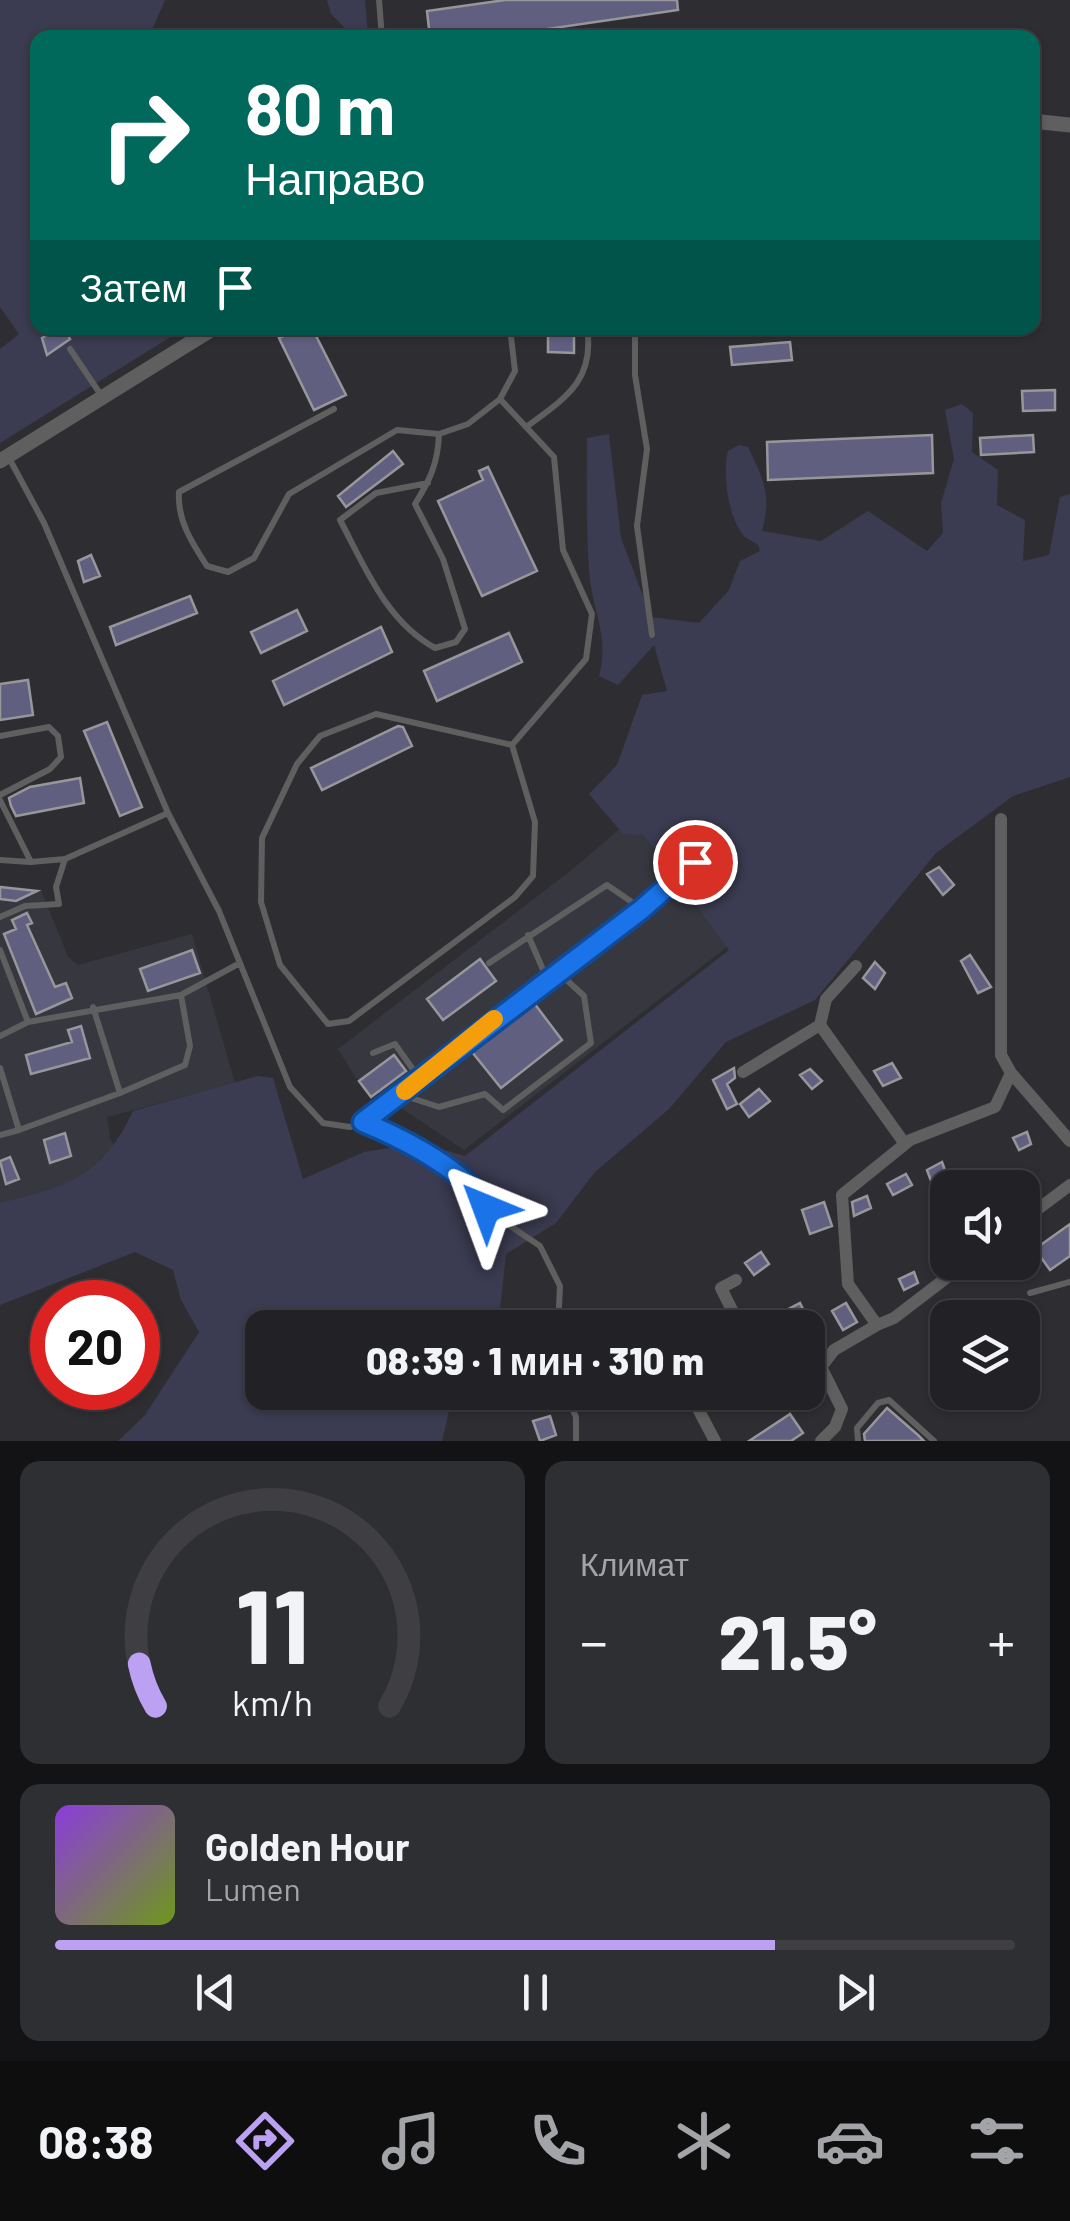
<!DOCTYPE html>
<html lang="ru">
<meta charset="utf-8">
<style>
body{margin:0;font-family:Barlow,sans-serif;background:#2e2f32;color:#f1f3f6;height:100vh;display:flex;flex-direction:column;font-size:38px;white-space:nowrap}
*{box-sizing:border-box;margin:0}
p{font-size:32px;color:#a2a4a7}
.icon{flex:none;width:55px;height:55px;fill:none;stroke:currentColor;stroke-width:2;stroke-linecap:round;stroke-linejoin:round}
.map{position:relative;height:1441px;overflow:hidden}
.sheet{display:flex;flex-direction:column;gap:20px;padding:20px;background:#131315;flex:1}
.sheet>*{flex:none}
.banner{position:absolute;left:30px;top:30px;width:1010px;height:305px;border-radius:20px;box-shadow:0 2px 8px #0004,0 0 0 2px #3f3f43;background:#00695c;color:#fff;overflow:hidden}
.fabs{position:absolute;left:930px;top:1170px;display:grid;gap:20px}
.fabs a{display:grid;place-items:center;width:110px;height:110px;border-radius:20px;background:#222226;box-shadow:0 2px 8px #0004,0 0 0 2px #3f3f43;font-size:50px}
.speed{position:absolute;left:30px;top:1280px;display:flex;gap:20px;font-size:50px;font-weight:700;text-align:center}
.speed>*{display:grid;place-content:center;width:130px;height:130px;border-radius:50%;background:#222226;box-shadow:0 2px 8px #0004,0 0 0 2px #3f3f43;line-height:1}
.speed .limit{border:15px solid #d22;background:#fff;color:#111}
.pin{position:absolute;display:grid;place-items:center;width:85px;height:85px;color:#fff;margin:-42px;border:5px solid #fff;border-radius:50%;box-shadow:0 2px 10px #0007}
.me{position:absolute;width:110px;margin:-55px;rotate:316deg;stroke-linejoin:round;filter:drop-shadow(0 0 8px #0008)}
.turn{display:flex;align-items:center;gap:35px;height:210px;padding:0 50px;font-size:45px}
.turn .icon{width:130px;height:130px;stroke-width:2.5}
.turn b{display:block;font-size:70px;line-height:85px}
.then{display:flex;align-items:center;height:95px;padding:0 50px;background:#0003;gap:20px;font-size:38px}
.big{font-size:75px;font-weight:800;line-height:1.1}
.sheet .tile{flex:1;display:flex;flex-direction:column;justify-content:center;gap:15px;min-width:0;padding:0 35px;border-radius:20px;background:#2e2f32}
.sheet .dial{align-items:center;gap:0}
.dial svg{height:260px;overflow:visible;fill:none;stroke:#3f3f43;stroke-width:7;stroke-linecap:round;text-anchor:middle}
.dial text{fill:#f1f3f6;stroke:none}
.song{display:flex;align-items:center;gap:30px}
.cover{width:120px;height:120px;border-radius:15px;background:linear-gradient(135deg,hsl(270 70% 55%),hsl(80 70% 35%))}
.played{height:10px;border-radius:5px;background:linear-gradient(90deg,#bca0f2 75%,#3f3f43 75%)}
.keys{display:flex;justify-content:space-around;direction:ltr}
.heat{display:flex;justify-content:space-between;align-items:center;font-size:55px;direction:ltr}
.sheet .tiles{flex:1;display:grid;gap:20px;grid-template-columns:1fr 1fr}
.tile:last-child{grid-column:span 2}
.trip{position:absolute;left:245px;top:1310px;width:580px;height:100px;border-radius:20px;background:#222226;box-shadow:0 2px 8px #0004,0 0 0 2px #3f3f43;font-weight:800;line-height:100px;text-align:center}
.menu{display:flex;height:160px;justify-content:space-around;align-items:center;background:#0e0e0f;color:#a2a4a7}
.menu .icon{width:70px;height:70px}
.menu .active{color:#bca0f2}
.menu b{font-size:45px;color:#f1f3f6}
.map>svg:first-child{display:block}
</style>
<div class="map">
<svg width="1070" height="1441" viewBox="0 0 1070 1441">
<rect width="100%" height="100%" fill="#2e2e32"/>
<path fill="#373740" d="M644,808L740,937L464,1150L356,1078L338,1049L573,869Z
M0,885L41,890L68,957L78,965L192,934L235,1083L107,1117L110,1138L122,1159L0,1219Z"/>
<path fill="#3b3b51" d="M0,0H165L149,37L38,38V328H185L0,443V349L19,334L0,307Z
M327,0H365L368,37H354L331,14Z
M962,404L973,413L972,452L998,470L997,505L1025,520L1023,561L1049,555L1060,497L1070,494V777L1013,796L936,853L815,1000L726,1042L669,1109L595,1172L556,1223L506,1254L500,1309L486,1327L262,1328V1392L473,1393L450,1407L442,1441H118L145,1415L199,1332L181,1300L173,1270L135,1252L0,1305V1203C67,1187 102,1177 133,1111L258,1076L273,1078L303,1179L364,1152L420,1143L465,1156L729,950L644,835L623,834L589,794L617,765L642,695L667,691L654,645L618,685L599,676C610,635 592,612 589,570C586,527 587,482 587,438L609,434L621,538L651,617L699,623L729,590L740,561L760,551L758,545C754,542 749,540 745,537C728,520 722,472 728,451L739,445L748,447C763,478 772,495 762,531L821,541L868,511L927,551L943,533L941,503L954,459L945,410Z"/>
<path fill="#605f7f" stroke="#97979b" stroke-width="2.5" d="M505,0H677L678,10L486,38H430L427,11Z
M60,328H64L70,339L47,355L42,338Z
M301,328H312L346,395L314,410L279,338Z
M548,331H574V353L548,352Z
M790,342L792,360L732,365L730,347Z
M1055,390V410L1023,411L1022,391Z
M932,435L933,473L768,480L767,442Z
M1033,435L1034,452L981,455L980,438Z
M393,451L403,464L346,507L338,496Z
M488,467L537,571L482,596L438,501L483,480L479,471Z
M91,555L100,576L84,582L78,561Z
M190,596L197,613L116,645L110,627Z
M297,610L307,631L261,653L251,632Z
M381,627L392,652L284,705L273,681Z
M509,633L522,662L437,701L424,671Z
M28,680L33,715L0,720V684Z
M107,722L142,807L120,816L84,731Z
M398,726L403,727L412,746L322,790L311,768Z
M80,778L84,803L16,816L11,806L9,798L30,787Z
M939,867L954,885L943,895L927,874Z
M0,887L37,891L16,901L0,899Z
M27,913L32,923L27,925L55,987L66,983L72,998L36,1014L4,934L16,929L12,920Z
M192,950L200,973L148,991L140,969Z
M970,955L991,987L978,993L961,961Z
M480,959L496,981L443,1020L427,999Z
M875,962L885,973L875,989L863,978Z
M534,1003L562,1040L501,1088L472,1052Z
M81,1026L90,1058L31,1074L26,1055L72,1042L68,1030Z
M394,1055L406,1071L371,1097L359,1081Z
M892,1063L901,1078L883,1086L874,1071Z
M734,1068L735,1078L727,1084L737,1104L727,1109L713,1080Z
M810,1069L822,1081L812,1089L800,1075Z
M759,1089L770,1101L749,1117L740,1104Z
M1027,1132L1031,1144L1019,1150L1013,1138Z
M65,1133L71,1156L50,1163L44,1140Z
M10,1157L19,1179L6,1184L0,1161Z
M942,1162L946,1173L931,1181L927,1170Z
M906,1174L912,1185L893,1195L887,1184Z
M867,1196L871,1208L854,1216L852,1202Z
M824,1202L832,1226L810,1234L802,1210Z
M1070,1224V1256L1050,1270L1035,1249Z
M761,1252L769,1264L754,1275L745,1263Z
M914,1272L918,1283L904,1290L899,1279Z
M800,1303L805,1313L775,1328H752Z
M846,1303L857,1322L843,1330L832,1311Z
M887,1408L918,1435L924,1441H865L864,1434Z
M790,1414L803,1433L791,1441H749Z
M550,1416L556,1435L540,1441L533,1421Z"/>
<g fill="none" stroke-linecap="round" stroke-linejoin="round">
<path stroke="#5f5f60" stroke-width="6" d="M379,0L382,38
M635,328V375L647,449L637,526L652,635
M70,349L101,395
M500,399L554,457L563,550L592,614L586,659L512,745L535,822L533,876L515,897L349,1021L328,1024L280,965L261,902L262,838L297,764L320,736L376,714L512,745
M334,409L179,492C177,520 192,543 207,566L228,572L254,558L289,494L397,430L439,434L468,424L500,399L515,371L510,328
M529,425C567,397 595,379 587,328
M9,458L44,523L168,813L219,911L290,1087L323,1123L350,1127L372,1119L447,1056L642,909L695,862
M428,483L376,493L340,520C365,567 386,621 435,648L456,642L465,629L443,559L415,504C430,480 438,463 439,434
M0,736L49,727L58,736L61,757L50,769L0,795
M0,800L31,862L65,859
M0,860L30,862
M0,917L25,906L59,904L56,887L65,859L168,813
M528,935L547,979
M0,950L28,1022L181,995L240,963
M489,963L607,885L642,909
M93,1007L120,1093L185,1065L190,1046L181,995
M0,1036L28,1022
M373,1053L395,1044L419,1078
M0,1068L19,1130L120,1093
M402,1095L439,1107L485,1094L503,1110L591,1043L584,996L558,972
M365,1123L399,1137L458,1176L495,1216L540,1246L560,1286L558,1328
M0,1135L19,1130
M1030,1293L1070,1282
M565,1392L576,1417V1441
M858,1441L857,1428L878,1403L889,1400L934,1441"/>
<path stroke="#5f5f60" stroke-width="12" d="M820,1025L826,999L856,966
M743,1072L820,1025L905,1144
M1011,1073L1070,1141
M1022,1221L1070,1185
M736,1280L721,1288L741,1328
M877,1325L894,1318L967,1262
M697,1392L696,1405L715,1441
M821,1441L835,1427L842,1409L821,1367L834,1350L877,1325L848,1284L842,1195L910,1140L995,1107L1011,1073L1001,1055V819"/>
<path stroke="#5f5f60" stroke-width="15" d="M1032,121L1070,125
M0,461L214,328"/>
</g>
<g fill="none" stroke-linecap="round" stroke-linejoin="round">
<g stroke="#114b97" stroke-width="25">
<path id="route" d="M486,1208C479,1200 474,1189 467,1183C437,1156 399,1137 363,1122L642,909L695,862"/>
</g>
<use href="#route" stroke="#1a73e8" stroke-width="18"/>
<path stroke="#f59e0b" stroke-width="18" d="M405,1091L494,1019"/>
</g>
</svg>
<div class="fabs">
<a><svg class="icon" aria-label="sound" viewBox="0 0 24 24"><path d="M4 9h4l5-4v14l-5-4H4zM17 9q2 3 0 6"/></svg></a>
<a><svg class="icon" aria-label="layers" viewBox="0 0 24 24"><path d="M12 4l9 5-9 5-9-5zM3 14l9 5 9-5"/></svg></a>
</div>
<div class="speed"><div class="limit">20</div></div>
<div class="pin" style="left:695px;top:862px;background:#d93025"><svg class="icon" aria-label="arrive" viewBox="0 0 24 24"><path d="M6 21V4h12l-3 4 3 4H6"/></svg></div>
<svg class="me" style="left:486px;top:1208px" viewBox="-20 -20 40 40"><path d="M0-17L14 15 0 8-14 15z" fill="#1a73e8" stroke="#fff" stroke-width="4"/></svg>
<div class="trip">08:39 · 1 мин · 310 m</div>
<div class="banner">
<div class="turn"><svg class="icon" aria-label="right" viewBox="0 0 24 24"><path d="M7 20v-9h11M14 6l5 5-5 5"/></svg><div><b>80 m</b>Направо</div></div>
<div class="then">Затем<svg class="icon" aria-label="arrive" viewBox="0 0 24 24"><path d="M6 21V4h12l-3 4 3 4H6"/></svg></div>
</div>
</div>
<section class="sheet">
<div class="tiles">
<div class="tile dial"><svg viewBox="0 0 100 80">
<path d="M14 69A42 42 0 1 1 86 69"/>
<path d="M14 69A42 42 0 0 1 9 56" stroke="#bca0f2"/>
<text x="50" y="56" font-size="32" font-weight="700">11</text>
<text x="50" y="72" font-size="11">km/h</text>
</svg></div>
<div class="tile"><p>Климат</p>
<div class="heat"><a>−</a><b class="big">21.5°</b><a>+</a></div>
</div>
<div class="tile">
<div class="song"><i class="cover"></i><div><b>Golden Hour</b><p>Lumen</p></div></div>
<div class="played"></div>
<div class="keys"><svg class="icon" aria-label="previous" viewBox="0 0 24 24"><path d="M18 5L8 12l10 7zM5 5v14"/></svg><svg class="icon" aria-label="pause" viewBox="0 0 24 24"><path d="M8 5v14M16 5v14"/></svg><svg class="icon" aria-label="next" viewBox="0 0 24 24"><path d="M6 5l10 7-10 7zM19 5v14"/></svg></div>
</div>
</div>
</section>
<nav class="menu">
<b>08:38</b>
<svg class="icon active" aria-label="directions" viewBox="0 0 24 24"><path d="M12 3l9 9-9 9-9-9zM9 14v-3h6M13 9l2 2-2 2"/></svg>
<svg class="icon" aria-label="music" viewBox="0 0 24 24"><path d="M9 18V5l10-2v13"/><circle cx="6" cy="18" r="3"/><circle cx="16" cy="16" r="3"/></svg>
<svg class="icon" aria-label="phone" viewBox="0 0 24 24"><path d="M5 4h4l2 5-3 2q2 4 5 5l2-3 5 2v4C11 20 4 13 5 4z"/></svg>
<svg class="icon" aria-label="climate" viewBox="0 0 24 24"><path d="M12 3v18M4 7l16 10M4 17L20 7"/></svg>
<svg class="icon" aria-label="car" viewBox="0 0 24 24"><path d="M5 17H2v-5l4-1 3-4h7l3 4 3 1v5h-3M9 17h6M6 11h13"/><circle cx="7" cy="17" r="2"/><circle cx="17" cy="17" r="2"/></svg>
<svg class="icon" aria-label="filters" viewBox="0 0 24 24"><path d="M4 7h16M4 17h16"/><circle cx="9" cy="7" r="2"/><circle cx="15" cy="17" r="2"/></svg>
</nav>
